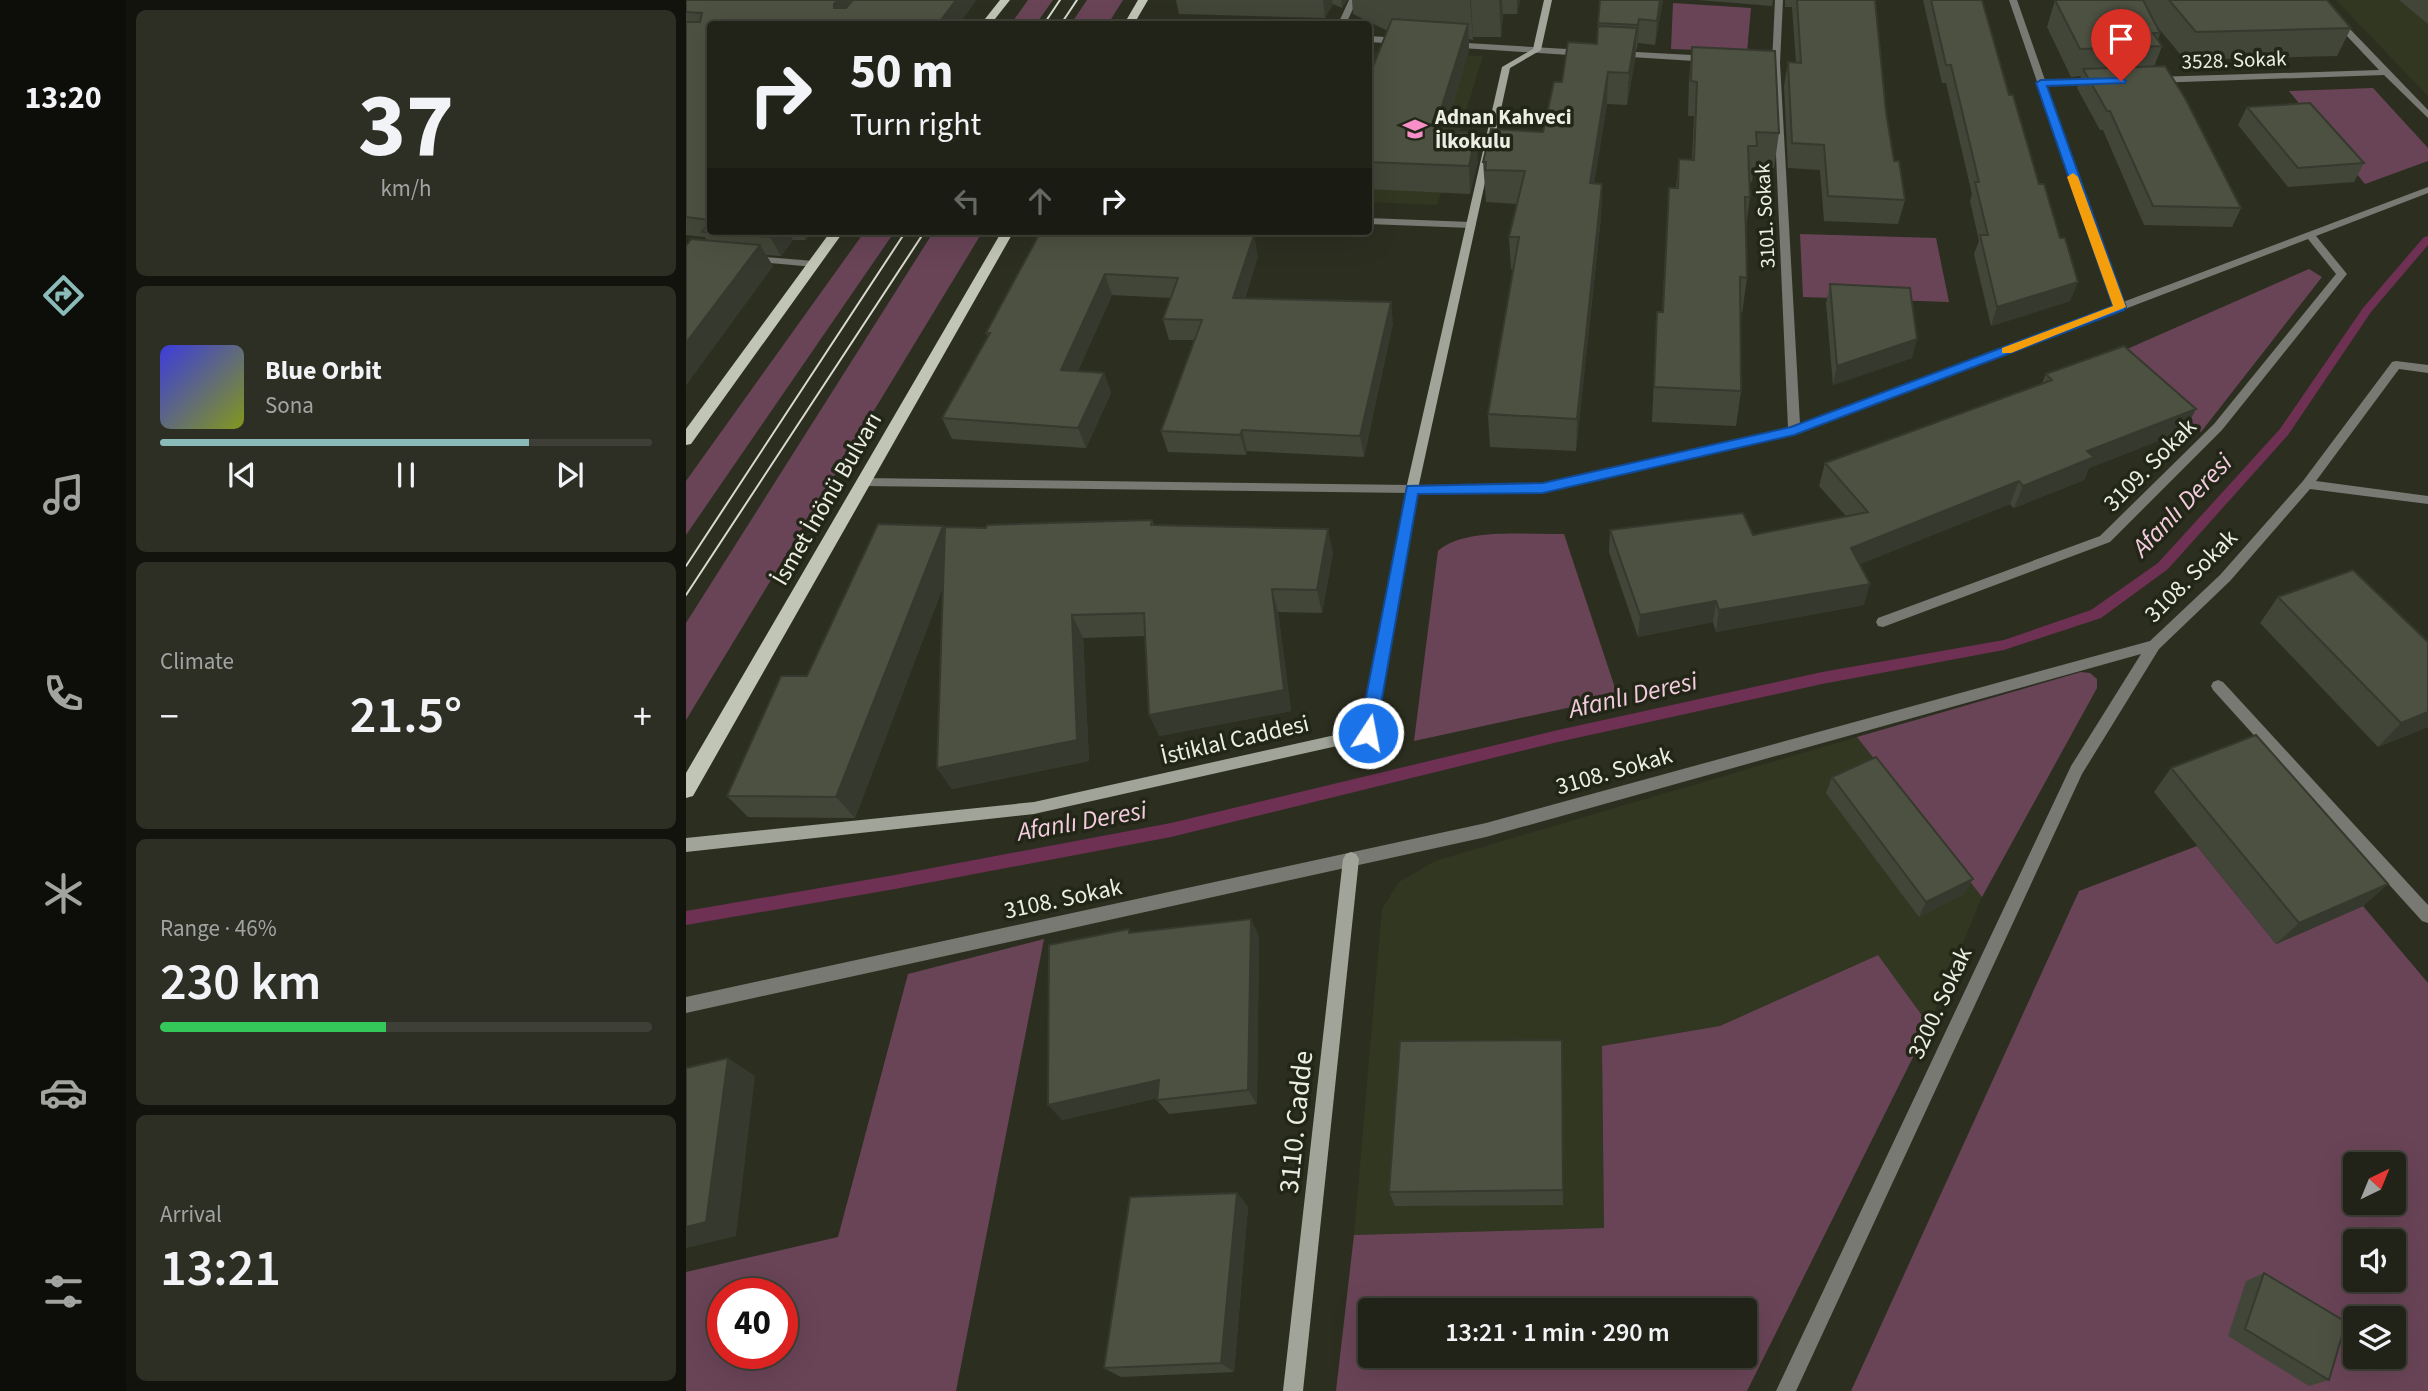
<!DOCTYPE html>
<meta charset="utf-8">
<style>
body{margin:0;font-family:"Source Sans 3",sans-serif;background:#2d2f25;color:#f1f3f6;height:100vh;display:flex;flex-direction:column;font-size:26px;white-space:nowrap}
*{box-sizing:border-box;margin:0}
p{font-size:23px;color:#a2a4a2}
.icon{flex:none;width:38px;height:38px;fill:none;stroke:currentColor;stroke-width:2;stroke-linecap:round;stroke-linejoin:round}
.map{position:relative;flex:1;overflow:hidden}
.drawer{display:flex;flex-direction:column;gap:10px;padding:10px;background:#12130d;width:560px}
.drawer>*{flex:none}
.top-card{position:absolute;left:21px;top:21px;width:665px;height:214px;border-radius:7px;box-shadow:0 7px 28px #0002,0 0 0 2px #3e4037;background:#212318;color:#f1f3f6;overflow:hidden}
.needle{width:46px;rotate:43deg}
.tools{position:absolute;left:1657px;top:1152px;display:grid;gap:14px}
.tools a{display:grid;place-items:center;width:63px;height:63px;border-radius:7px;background:#212318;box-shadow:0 7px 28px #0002,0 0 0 2px #3e4037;font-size:35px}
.speed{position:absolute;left:21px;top:1278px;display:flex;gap:14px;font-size:35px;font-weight:700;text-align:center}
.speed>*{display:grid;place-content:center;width:91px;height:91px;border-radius:50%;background:#212318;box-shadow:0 7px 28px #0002,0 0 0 2px #3e4037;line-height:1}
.speed .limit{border:10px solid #d22;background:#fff;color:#111}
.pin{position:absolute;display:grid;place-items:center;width:60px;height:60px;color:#fff;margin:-72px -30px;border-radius:50% 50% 50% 0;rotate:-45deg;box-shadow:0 0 7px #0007}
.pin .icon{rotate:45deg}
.me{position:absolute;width:77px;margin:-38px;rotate:11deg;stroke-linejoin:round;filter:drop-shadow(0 0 5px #0008)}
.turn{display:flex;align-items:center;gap:24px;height:147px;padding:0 28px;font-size:32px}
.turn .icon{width:91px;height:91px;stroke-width:2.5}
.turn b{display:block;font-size:49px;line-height:60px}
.lanes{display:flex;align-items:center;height:66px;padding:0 28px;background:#0003;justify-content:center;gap:35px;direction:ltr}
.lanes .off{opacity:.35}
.big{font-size:52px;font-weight:600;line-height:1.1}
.drawer .tile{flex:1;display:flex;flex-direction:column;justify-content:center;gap:10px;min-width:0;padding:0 24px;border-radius:10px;background:#2d2f25}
.drawer .dial{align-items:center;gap:0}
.dial b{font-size:91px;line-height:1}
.song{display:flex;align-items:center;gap:21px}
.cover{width:84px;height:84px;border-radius:10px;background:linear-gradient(135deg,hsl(240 70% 55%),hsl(70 70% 35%))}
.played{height:7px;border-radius:4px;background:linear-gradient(90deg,#8bbbb9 75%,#3e4037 75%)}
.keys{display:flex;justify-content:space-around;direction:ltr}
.heat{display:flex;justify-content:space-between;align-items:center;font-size:38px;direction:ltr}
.charge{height:10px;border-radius:5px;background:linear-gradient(90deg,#34c759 46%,#3e4037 0)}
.trip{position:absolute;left:672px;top:1298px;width:399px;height:70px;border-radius:7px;background:#212318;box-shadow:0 7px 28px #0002,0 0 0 2px #3e4037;font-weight:600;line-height:70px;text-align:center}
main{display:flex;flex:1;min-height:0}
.tabs{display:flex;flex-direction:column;width:126px;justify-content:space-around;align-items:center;background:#0d0e0a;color:#a2a4a2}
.tabs .icon{width:49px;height:49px}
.tabs .active{color:#8bbbb9}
.tabs b{font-size:32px;color:#f1f3f6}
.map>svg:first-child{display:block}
</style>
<main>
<nav class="tabs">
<b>13:20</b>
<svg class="icon active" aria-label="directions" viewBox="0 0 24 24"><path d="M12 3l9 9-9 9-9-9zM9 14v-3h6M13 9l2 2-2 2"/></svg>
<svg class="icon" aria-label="music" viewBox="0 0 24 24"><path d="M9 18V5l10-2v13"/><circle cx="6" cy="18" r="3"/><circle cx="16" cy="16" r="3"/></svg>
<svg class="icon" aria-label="phone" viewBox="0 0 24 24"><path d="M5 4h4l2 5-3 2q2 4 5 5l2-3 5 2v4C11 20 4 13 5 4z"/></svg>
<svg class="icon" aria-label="climate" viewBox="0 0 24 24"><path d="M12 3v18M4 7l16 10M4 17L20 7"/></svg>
<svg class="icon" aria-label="car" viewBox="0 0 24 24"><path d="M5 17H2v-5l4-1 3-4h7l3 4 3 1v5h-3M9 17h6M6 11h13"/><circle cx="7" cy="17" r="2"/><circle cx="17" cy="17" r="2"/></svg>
<svg class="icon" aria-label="filters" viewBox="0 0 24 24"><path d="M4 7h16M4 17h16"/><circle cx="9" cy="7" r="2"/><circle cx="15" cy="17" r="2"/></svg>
</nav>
<section class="drawer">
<div class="tile dial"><b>37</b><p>km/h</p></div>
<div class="tile">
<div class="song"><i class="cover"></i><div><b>Blue Orbit</b><p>Sona</p></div></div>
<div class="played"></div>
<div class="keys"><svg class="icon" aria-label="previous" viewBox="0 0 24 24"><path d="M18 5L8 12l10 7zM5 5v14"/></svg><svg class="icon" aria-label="pause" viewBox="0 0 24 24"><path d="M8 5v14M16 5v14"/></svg><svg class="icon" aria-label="next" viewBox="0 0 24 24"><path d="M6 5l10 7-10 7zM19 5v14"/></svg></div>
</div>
<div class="tile"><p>Climate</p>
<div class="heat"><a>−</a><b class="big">21.5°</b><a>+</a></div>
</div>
<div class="tile"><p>Range · 46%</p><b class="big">230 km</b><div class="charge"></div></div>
<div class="tile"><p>Arrival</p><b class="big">13:21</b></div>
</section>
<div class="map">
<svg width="1742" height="1391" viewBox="0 0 1742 1391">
<rect width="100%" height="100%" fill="#2c2f20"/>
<path fill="#323721" d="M1650,0H1742V96Z
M683,52L797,56L751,205L683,202Z
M1171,737L1296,897L1243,1025L1192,955L1034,1026L916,1046L918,1228L668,1235L696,909L713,882L749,861Z"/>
<path fill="#694457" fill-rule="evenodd" d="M342,0H367L350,24H325Z
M401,0H437L422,24H385Z
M987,3L1065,8L1061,52L985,49Z
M1687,88L1742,148V161L1679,184L1603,91Z
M179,231H209L0,535V481Z
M248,231H297L0,720V623Z
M1114,234L1250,238L1263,302L1117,297Z
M1623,269L1636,277L1515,432L1423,357Z
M878,534L932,697L728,741L752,551C778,527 843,535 878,534Z
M1395,672L1404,673L1411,679V688L1296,897L1171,737Z
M1511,846L1590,944L1677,906L1742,983V1391H1165L1393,891ZM1670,1164H1708V1202H1670ZM1670,1241H1708V1279H1670ZM1670,1318H1708V1356H1670Z
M358,939L270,1391H0V1272L152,1237L222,974ZM37,1293H96V1353H37Z
M1192,955L1243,1025L1061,1391H650L668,1235L918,1228L916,1046L1034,1026ZM684,1311H1059V1356H684Z"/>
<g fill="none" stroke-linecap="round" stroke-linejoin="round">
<path fill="#6e3053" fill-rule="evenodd" d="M1742,236V245L1685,312L1602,435L1482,569L1415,618L1318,650L1136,684L872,742L485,837L209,889L0,925V911L209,875L485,823L872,730L1136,672L1318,640L1405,610L1472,563L1594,429L1677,308L1738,237Z"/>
<path fill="#777972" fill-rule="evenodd" d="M1532,680L1537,682L1742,905V923L1736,921L1527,690L1525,686L1527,682Z"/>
<path fill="#777972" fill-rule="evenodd" d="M663,0H671L660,24H652Z
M1089,0H1097L1094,63L1114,424L1428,306L1323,0H1331L1359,80L1410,78L1415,81L1410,84L1361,85L1437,302L1742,187V193L1630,236L1661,274L1536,430L1424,542L1197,627L1192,626L1190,622L1192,618L1414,536L1528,424L1650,274L1622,239L1112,434L857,492L726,493L177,486L171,482L177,478L726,485L857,484L1102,428L1086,63Z
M1627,0H1636L1742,110V118L1698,75L1468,83L1463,80L1468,77L1693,70Z
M682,36L716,38L720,41L716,44L682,42Z
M764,42L898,50L902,53L898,56L761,47L760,45Z
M932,51L1024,56L1028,59L1024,62L929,56V52Z
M682,218L785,222L790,225L785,228L682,224Z
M67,256L128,261L133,264L128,267L63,261L62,259Z
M1710,361L1742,365V373L1713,369L1630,481L1742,496V504L1624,489L1544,581L1473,649L1396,774L1110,1391H1090L1385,766L1455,654L800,837L0,1013V997L800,823L1464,641L1534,575L1617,481L1706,362Z"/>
<path fill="#a1a498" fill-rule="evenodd" d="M858,0H866L855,50L824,68L732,489L687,738L348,814L0,852V838L348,802L676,729L720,489L816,67L847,49Z
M665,852L670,854L673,859L617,1391H597L657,859L660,854Z"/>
<path fill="#c1c5b5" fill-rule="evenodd" d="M314,0H324L305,24H295Z
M452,0H462L448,24H438Z
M145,231H158L5,444L0,445V429Z
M316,231H328L7,796L0,798V773Z"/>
<path stroke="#d8dacf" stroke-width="2" d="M358,24L374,0
M375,24L391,0
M0,566L220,231
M0,595L239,231"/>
</g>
<path fill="#424638" d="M0,0H290L273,24H24V231H126L120,240H107L95,256L80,255L87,266L0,385V246L21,241L19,237L0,235Z
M490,0H661L656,8L647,4L639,18L493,14Z
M666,0H834L831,14H817L815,37H787V40L783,39V50L759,132L792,161L784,194L682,189V79L702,31L667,14Z
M914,0H977L969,45L952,43L951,49H950L949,60L941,105L921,104L908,183L916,184L915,217L890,451L804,447L802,414L828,270L825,269L823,237L831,204L800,202L797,162L857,132L876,82L911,44Z
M1012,0H1087L1086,6Z
M1099,0H1189L1200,112L1208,161L1219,200L1212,224L1138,221L1134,170L1102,168L1098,86L1102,62H1110L1106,7H1099Z
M1237,0H1296L1384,301L1305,326L1288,254L1293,241L1284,201L1286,194L1260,83H1256Z
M1369,0H1641L1665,28L1651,56L1499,60L1469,24L1474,33L1472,40L1476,46L1468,67L1555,208L1546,227L1458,225L1417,130H1414L1391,88L1395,76L1385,77L1361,27Z
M1713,0H1742V24Z
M1006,47L1093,133L1088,168L1068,167L1066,182L1063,181L1064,197L1060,227L1061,278L1056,313H1054L1055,391L1050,426L966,422L971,312H976L983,188H990L993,159L1006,160L1008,116H1002L1003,81Z
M1561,107L1678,163L1668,182L1602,187L1552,125Z
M355,231L572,256L559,298L707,323L678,457L561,451L560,455L482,452L475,431L508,340H483L477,319L485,298L426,295L392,371L418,373L425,393L400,448L266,439L256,418L302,337L300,333Z
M1144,284L1226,358L1147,385L1140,303Z
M1360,374L1498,431L1403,468L1398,480L1328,508L1324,504L1174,564L1178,605L1030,632L1027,622L952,637L923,552L924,530L1067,535L1160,516L1133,486L1139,463L1356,383Z
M466,520L468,525L647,552L636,613L592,612L605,711L473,736L459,636L397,638L403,761L266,789L251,768L257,587L169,818L62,817L41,796L121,676L259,528H300Z
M1592,597L1742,727L1692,747L1574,623Z
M1485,768L1702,884L1677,906L1590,944L1468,792Z
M1146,777L1278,894L1233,917L1140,793Z
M565,919L573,937L571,1104L483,1114L471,1100L472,1098L376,1120L446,933Z
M876,1040L877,1205L709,1206L703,1192Z
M551,1193L562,1207L548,1372L435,1377L418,1368Z
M1578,1273L1643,1380L1623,1386L1542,1336L1560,1281Z"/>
<path fill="#36392e" d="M152,0H176L156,22L148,8V4Z
M270,0H290L273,24H252Z
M637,0H646L647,4L639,18Z
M655,0H661L656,8Z
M784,0H785L787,37V40Z
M813,0H816L817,14L815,37Z
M831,0H834L831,14Z
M974,0H977L969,45L971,21Z
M953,19L952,43L951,49L952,25Z
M782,24L783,50L751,159L748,131Z
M951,28L949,60L941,105L943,73Z
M922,72L921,104L903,215L904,183Z
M790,133L792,161L784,194L783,166Z
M916,184L915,217L890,451L891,419Z
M88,231H102L107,240L95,256L84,237Z
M115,231H126L120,240Z
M568,235L572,256L552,318L547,298Z
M74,245L87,266L0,385V343Z
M419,274L426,295L383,391L375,370Z
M1392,282L1384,301L1305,326L1311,307Z
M705,302L707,323L678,457L674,436Z
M1231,339L1226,358L1147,385L1151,366Z
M418,373L425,393L400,448L392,428Z
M1510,409L1498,431L1403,468L1398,480L1328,508L1337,486L1401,451Z
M556,430L561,451L560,455L554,435Z
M1333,481L1324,504L1159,570L1165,548Z
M257,526L271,550L169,818L150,797Z
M642,529L647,552L636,613L631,590Z
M1184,584L1178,605L1030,632L1033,610Z
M586,589L592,612L605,711L473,736L463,715Z
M1030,601L1027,622L952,637L954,615Z
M386,615L397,638L403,761L266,789L251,768Z
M1742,712V727L1692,747L1715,723Z
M1287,879L1278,894L1233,917L1240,902Z
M1702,884L1677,906L1590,944L1613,923Z
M565,919L573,937L571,1104L562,1090Z
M42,1058L69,1076L50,1236L0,1248V1227Z
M473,1080L484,1095L376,1120L362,1105Z
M551,1193L562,1207L548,1372L535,1363Z"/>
<path fill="#4d5141" stroke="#36392e" stroke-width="2" d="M0,0H152L148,4V8H160L167,0H270L252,24H24V220L0,217V22H14L16,13L0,12Z
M914,0H974L971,21L953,19L952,25L912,23Z
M1111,0H1189L1200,112L1208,161H1213L1219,200L1142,196L1138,145L1106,143L1102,62L1115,63Z
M1245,0H1296L1323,95H1327L1353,184H1358L1374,238H1379L1392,282L1311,307L1294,235H1302L1289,182H1293L1265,65H1260Z
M1369,0H1457L1474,33H1467L1476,46L1394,49Z
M1483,0H1641L1665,28L1510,32Z
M706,19L782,24L748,131L790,133L783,166L682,162V79Z
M912,26L951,28L943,73L922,72L904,183L916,184L891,419L802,414L833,237H823L839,171L799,170L800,162H797L805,129L857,132L868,82H876L882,42L911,44Z
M1006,47L1089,51L1093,133L1070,132L1071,146H1062L1064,197H1059L1061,278L1054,277L1055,391L968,387L971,312H977L983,188H992L993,159L1008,160L1011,82L1005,81Z
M1479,66L1499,98L1555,208L1467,206L1424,111H1421L1397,69Z
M1624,103L1678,163L1612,168L1561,107Z
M24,221V231H88L84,237L16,232Z
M355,231H447L568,235L547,298L705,302L674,436L556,430L554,435L475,431L516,320L477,319L492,278L419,274L375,370L418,373L392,428L256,418L304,333H300Z
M5,239L74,245L0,343V246Z
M1144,284L1224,288L1231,339L1151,366Z
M1438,346L1510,409L1401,451L1408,457L1337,486L1333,481L1165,548L1184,584L1033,610L1030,601L954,615L924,530L1057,513L1067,535L1182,512L1139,463L1366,380L1360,374Z
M466,520L465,525L642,529L631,590L586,589L598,690L463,715L458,613L386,615L391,740L251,768L259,527L300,528L301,525Z
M192,524L257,526L150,797L41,796L95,676H121Z
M1667,570L1742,642V712L1715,723L1592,597Z
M1570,735L1702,884L1613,923L1485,768Z
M1190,757L1287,879L1240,902L1146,777Z
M565,919L562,1090L471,1100L473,1080L362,1105L363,945L443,929V933Z
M876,1040L877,1190L703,1192L714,1041Z
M42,1058L20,1222L0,1227V1068Z
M551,1193L535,1363L418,1368L444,1197Z
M1578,1273L1660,1322L1643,1380L1559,1329Z"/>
<path fill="#1a73e8" stroke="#114b97" stroke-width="2" d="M1435,78L1440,81L1439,83L1361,86L1440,307L1438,310L1108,435L857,493L732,494L690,733L687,738H676L673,733L721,486L857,483L1105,427L1427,306L1350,83L1355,80Z"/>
<path fill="#f59e0b" d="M1387,173L1392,177L1440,307L1325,353H1316V348L1427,306L1381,177Z"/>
<defs>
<g id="school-bare" transform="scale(1.89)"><path d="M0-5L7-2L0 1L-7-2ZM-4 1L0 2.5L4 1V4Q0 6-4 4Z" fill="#f98fc9" stroke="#222617" stroke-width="2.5" paint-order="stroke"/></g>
</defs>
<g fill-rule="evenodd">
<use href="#school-bare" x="729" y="129"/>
</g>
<g text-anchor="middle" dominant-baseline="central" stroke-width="7" stroke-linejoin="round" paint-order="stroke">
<g font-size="21" fill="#eceee4" stroke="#222617">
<text transform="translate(1548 60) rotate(-2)">3528. Sokak</text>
<text transform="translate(1079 216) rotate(-93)">3101. Sokak</text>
</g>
<g font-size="21" font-weight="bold" fill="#eceee4" stroke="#222617" text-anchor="start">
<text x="749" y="117">Adnan Kahveci<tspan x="749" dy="24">İlkokulu</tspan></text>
</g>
<g font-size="24" fill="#eceee4" stroke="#222617">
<text transform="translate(1464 465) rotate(-45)">3109. Sokak</text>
<text transform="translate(141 499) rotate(-60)">İsmet İnönü Bulvarı</text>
<text transform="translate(1505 576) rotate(-45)">3108. Sokak</text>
<text transform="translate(549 740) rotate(-13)">İstiklal Caddesi</text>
<text transform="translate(928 771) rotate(-16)">3108. Sokak</text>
<text transform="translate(377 899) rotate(-12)">3108. Sokak</text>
<text transform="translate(1254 1003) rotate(-65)">3200. Sokak</text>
</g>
<g font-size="26" font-style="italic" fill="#f4ccdf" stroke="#222617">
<text transform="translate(1496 505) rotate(-46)">Afanlı Deresi</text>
<text transform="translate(947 695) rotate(-13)">Afanlı Deresi</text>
<text transform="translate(396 821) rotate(-10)">Afanlı Deresi</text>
</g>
<g font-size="28" fill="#eceee4" stroke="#222617">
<text transform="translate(610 1122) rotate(-84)">3110. Cadde</text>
</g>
</g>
</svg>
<div class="tools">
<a><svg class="needle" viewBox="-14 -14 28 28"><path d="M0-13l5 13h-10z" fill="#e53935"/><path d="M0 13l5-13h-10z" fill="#a2a4a2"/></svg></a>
<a><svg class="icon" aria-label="sound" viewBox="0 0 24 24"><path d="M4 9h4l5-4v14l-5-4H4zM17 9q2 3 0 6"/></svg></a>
<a><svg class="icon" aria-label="layers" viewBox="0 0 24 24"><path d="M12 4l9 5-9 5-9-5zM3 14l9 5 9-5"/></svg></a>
</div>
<div class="speed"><div class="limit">40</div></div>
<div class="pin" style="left:1435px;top:81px;background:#d93025"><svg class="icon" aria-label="arrive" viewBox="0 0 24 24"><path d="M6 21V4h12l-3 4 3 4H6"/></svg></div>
<svg class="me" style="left:682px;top:733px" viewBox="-20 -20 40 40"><circle r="17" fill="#1a73e8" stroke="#fff" stroke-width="3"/><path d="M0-11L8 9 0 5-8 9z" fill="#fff"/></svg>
<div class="trip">13:21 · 1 min · 290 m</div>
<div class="top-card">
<div class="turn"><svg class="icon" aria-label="right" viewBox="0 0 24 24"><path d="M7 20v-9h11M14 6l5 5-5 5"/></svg><div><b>50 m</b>Turn right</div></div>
<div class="lanes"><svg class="icon off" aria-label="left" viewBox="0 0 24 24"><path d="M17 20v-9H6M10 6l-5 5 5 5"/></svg><svg class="icon off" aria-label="ahead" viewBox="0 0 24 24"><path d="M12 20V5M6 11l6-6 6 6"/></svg><svg class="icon" aria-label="right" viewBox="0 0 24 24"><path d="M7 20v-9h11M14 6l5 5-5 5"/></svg></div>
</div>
</div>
</main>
